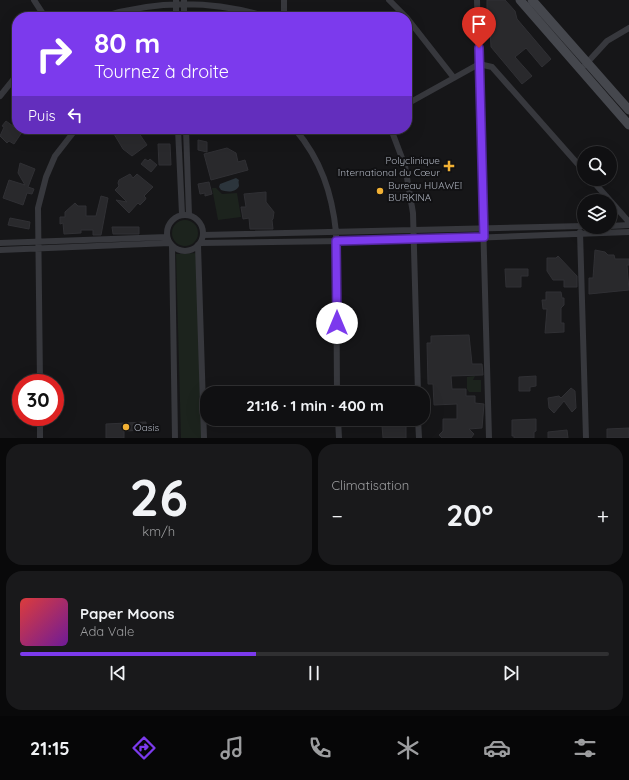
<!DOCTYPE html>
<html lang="fr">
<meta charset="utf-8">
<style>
body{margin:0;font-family:Quicksand,sans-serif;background:#19191b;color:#f1f3f6;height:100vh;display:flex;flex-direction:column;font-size:15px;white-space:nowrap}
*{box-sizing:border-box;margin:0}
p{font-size:13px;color:#9c9d9f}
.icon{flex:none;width:22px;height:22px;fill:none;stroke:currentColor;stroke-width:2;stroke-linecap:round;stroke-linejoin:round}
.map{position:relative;height:438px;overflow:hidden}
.drawer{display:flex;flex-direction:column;gap:6px;padding:6px;background:#09090a;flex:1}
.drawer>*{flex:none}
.hud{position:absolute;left:12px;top:12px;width:400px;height:122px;border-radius:16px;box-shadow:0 4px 16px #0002,0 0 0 1px #303032;background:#7c3aed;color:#fff;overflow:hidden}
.tools{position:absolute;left:577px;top:146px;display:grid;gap:8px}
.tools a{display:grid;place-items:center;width:40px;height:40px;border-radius:50%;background:#101012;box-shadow:0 4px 16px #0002,0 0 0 1px #303032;font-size:20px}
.speed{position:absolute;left:12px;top:374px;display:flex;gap:8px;font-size:20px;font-weight:700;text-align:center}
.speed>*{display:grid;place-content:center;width:52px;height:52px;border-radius:50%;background:#101012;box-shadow:0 4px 16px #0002,0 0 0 1px #303032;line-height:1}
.speed .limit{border:6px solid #d22;background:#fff;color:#111}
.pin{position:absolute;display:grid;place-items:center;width:34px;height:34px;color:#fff;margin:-41px -17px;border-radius:50% 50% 50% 0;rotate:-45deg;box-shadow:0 0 4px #0007}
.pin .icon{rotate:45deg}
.me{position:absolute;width:44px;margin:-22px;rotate:0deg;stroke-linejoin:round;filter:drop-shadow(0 0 3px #0008)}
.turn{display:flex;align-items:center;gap:14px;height:84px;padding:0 16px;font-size:18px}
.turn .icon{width:52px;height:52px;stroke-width:2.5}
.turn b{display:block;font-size:28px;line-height:34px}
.then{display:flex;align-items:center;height:38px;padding:0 16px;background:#0003;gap:8px;font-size:15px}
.big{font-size:30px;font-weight:700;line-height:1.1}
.drawer .tile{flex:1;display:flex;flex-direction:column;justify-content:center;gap:6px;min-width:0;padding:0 14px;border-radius:16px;background:#19191b}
.drawer .dial{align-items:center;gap:0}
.dial b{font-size:52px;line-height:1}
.song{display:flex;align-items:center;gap:12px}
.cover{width:48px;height:48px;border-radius:6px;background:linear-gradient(135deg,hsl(0 70% 55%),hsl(280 70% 35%))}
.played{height:4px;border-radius:2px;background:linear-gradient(90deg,#7c3aed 40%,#303032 40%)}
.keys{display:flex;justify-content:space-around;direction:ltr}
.heat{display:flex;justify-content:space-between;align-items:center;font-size:22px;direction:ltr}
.drawer .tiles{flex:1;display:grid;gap:6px;grid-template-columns:1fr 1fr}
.tile:last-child{grid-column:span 2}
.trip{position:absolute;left:200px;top:386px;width:230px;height:40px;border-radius:16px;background:#101012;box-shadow:0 4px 16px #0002,0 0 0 1px #303032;font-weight:700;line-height:40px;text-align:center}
.tabs{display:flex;height:64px;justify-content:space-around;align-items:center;background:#060607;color:#9c9d9f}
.tabs .icon{width:28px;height:28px}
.tabs .current{color:#7c3aed}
.tabs b{font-size:18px;color:#f1f3f6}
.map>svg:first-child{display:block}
</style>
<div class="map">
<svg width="629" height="438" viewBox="0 0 629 438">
<rect width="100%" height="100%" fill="#161618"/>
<path fill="#1c231d" d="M212,188H216L222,194L237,193L241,217L218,220Z
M172 233a13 13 0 1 1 26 0a13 13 0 1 1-26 0Z
M198,253L202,438H181L176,254Z
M475,376L473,380H481V392H469L467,389V377Z"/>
<path fill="#2c353c" d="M236,178L239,180C238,182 239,184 239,186C236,193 226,192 221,190L219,187L220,184Z"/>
<path fill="#29292c" stroke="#303034" d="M487,0H505L515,11L517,19L551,59L542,67L526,48L515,57L532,76L522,84L491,47L490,29L487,21Z
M6,121L17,129H24L14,144L9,141L7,143L0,136L4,127L2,126Z
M117,129H136L147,145L132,156L123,149L114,134L118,131Z
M198,140L207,142V152L198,150Z
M158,144H170L171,165H159Z
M227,148L236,153L238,162L245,160L248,170L211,180L204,154Z
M145,159L148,161L150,159L157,165L151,172L141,164Z
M20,163L35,169L28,187L34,189L32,194L27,193L23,205L3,198L9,180L25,185L18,173Z
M130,174L133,178L137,174L153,187L144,196L146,198L145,200L140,205L138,203L129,213L116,200L127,202L115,190L119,186L118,183L119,180Z
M209,182L212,194L205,196V193L200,194L198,184Z
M266,192V202L274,212L273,219L272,220L273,229H250L249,218L243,219L241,207H246L244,194Z
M101,196L108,198L101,235H93V230H81V233L64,234L63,223L60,224V217H65V212L75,203L78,206H86V216H96Z
M10,218L30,222L29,229L8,225Z
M112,227H139V234H113Z
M595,250L605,252L608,255H614L615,259H629V265H627L629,290L589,294V278H593Z
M558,256L577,276V287H564V280H553L547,271V258H556Z
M505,269H528V276H521V287H506Z
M546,292H561L562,298H564V305L561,308V323H564V332L545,333L547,309H543L542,300H546Z
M469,335L472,364H482L483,375L451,376L452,389H466V396H475V403L484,404L482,428L469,429L474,434L471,438H442L439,435L443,431V419H457V404L434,405L433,384H428L427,343H431V336Z
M536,376V386L530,387V391H519V377Z
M571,388L575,391L576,408L572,412L564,401L554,413L549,408L548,398L559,396L561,398Z
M536,419V431L534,432V438H514V436H512V420Z
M146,422V430L124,431V438H106V424Z
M406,425V438H383L382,426Z
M629,428V438H607V429Z
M567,430L568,438H548V432Z"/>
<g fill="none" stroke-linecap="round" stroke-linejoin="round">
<path stroke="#37383d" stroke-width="6" d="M34,0L45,17
M176,0V17
M184,0V17
M389,0L406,17
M477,0L489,438
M102,17C155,0 214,0 267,17
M284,17V0
M407,18L454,78
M585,65L607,41L629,28
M0,96L17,75
M407,104L479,64L492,67L584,171
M178,129L182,214
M186,129L189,215
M295,129C321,160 332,193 336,232L337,393
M391,129L405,166L413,213L418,393
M591,179L629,222
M167 233a18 18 0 1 1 36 0a18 18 0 1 1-36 0Z
M610,226L629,225
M580,232L586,438
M203,235L584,226
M0,243L167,237
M200,243L415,240L629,232
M198,245L204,438
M172,246L175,438
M0,250L170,243
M40,383L38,208L46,177L55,156L76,129
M338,419L339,438
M418,419L419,438
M40,438V417"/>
<path stroke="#45474d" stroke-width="9" d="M520,0L629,125
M532,0L629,110"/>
</g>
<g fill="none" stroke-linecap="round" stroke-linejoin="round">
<g stroke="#51269a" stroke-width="10">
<path id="route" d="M337,323L336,241L484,237L479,48"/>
</g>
<use href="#route" stroke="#7c3aed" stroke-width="7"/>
</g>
<g fill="#f2b134" stroke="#111113" stroke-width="1.5">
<path d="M447 160h4v4h4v4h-4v4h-4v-4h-4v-4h4z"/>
<circle cx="380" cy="191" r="4"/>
<circle cx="126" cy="427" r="4"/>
</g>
<g text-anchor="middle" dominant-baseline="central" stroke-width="4" stroke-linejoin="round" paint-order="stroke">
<g font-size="10" fill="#a8adb8" stroke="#111113" text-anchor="start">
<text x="440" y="160" text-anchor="end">Polyclinique<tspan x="440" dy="12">International du Cœur</tspan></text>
<text x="388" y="185">Bureau HUAWEI<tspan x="388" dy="12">BURKINA</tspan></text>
<text x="134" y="427">Oasis</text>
</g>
</g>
</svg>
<div class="tools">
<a><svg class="icon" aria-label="search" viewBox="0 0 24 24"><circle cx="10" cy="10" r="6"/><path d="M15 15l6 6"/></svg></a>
<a><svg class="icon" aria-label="layers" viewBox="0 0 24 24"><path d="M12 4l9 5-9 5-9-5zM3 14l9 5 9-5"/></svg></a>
</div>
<div class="speed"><div class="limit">30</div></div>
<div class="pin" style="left:479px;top:48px;background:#d93025"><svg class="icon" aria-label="arrive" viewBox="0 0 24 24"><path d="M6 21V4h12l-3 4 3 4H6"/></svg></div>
<svg class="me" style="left:337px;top:323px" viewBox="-20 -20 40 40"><circle r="19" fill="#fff"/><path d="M0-13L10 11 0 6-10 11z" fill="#7c3aed"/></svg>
<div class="trip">21:16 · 1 min · 400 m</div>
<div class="hud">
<div class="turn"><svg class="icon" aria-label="right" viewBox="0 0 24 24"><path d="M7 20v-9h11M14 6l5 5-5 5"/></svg><div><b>80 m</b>Tournez à droite</div></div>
<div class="then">Puis<svg class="icon" aria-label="left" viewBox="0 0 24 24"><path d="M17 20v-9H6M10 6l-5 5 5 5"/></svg></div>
</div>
</div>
<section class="drawer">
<div class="tiles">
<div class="tile dial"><b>26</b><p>km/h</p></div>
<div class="tile"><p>Climatisation</p>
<div class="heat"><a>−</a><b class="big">20°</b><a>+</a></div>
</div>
<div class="tile">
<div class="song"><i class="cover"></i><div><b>Paper Moons</b><p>Ada Vale</p></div></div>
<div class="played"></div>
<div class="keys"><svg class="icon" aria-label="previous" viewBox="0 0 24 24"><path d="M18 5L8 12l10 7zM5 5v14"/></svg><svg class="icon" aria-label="pause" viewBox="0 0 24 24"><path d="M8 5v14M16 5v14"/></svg><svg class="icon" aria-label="next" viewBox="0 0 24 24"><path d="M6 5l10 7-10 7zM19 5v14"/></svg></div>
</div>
</div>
</section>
<nav class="tabs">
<b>21:15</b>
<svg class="icon current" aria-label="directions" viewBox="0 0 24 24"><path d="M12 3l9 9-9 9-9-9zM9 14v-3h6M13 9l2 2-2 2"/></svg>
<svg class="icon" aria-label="music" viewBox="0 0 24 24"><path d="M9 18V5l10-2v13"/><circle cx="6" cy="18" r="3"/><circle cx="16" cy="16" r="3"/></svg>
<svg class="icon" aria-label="phone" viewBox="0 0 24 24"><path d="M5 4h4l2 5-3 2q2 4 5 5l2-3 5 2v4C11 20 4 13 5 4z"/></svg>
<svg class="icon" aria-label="climate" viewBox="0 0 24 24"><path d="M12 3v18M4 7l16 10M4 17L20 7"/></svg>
<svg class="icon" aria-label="car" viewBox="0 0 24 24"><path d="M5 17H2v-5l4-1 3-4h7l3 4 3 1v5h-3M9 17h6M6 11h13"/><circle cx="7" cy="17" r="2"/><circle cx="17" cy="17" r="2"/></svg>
<svg class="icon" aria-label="filters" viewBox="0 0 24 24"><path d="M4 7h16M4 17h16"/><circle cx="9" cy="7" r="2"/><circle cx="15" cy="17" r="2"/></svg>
</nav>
